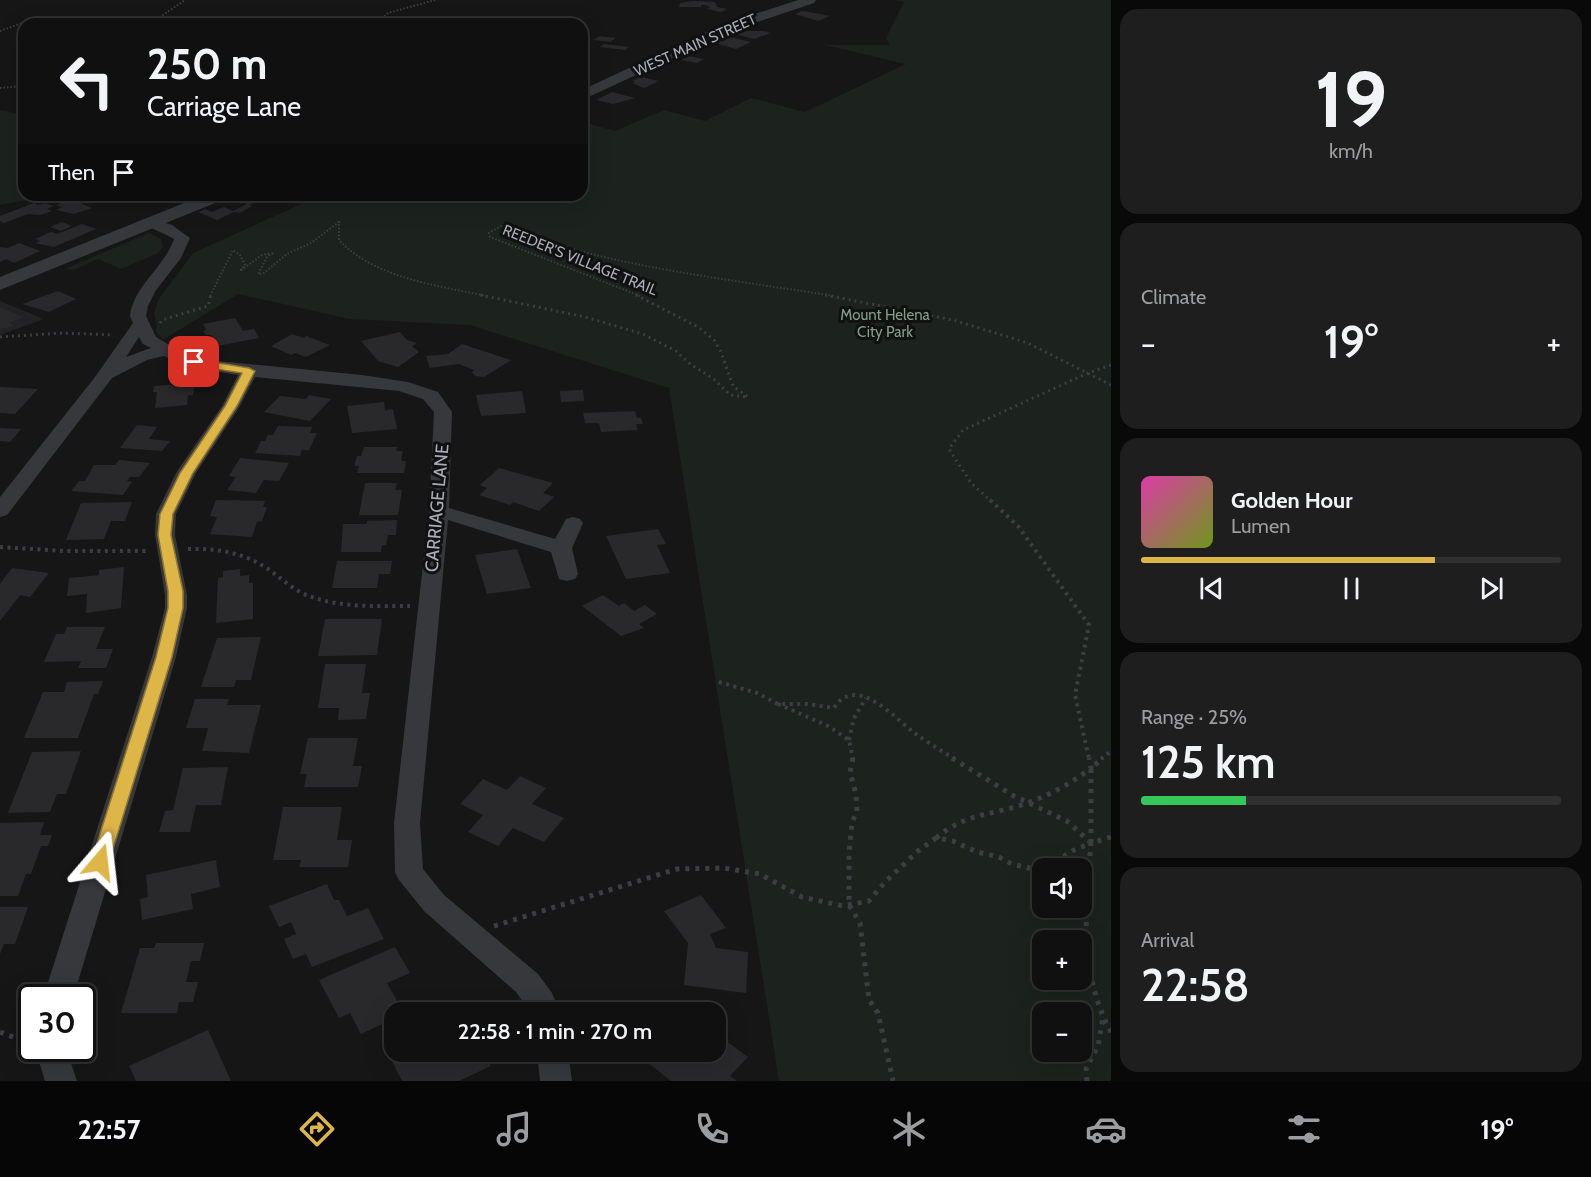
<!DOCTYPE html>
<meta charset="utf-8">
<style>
body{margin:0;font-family:Cabin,sans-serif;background:#1e1e1f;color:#f1f3f6;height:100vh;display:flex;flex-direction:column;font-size:22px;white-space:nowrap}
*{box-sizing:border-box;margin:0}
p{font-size:20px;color:#9c9d9f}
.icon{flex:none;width:33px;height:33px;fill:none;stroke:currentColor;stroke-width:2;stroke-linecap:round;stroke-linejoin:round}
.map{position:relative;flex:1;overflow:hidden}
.panel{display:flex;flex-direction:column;gap:9px;padding:9px;background:#090909;width:480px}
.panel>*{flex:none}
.banner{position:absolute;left:18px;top:18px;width:570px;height:183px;border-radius:18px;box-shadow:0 6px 24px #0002,0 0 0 2px #303031;background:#101011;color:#f1f3f6;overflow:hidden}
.fabs{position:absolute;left:1032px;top:858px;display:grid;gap:12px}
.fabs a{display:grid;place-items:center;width:60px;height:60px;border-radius:12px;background:#101011;box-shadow:0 6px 24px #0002,0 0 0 2px #303031;font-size:30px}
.speed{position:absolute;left:18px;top:984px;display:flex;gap:12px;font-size:30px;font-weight:700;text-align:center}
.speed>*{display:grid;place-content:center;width:78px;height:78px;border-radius:50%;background:#101011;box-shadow:0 6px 24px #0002,0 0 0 2px #303031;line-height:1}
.speed .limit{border:3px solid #111;border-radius:9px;background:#fff;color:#111}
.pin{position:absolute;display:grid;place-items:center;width:51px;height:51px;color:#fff;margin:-26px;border-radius:12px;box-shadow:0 3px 9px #0006}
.me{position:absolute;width:66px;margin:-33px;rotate:17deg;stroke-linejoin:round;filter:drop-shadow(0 0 4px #0008)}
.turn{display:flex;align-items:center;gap:21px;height:126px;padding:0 30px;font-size:27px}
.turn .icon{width:78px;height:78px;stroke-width:2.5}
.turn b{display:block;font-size:42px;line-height:51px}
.then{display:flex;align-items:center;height:57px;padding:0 30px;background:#0003;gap:12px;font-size:22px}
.big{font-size:45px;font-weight:600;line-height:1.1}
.panel .widget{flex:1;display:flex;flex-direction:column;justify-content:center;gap:9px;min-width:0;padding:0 21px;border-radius:18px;background:#1e1e1f}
.panel .dial{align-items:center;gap:0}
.dial b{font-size:78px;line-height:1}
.song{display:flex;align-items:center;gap:18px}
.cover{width:72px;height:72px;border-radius:9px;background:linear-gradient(135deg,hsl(320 70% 55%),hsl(80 70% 35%))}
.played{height:6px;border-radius:3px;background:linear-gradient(90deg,#deb547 70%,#303031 70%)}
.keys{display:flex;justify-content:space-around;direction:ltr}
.heat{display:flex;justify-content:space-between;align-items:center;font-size:33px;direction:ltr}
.charge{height:9px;border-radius:4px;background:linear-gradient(90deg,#34c759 25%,#303031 0)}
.trip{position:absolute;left:384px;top:1002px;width:342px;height:60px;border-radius:18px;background:#101011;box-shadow:0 6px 24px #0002,0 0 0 2px #303031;font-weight:600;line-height:60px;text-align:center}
.tabs{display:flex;height:96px;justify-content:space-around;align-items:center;background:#060607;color:#9c9d9f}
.tabs .icon{width:42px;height:42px}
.tabs .selected{color:#deb547}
.tabs b{font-size:27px;color:#f1f3f6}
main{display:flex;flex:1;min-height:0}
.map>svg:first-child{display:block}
</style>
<main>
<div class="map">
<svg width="1111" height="1081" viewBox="0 0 1111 1081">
<rect width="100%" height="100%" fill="#161617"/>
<path fill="#222224" d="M0,301L44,319L0,335Z"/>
<path fill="#1c221d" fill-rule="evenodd" d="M894,0H1111V1081H779L669,388L470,325L350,319L238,294L163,340L155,330L157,327L154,314L158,300L193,253L310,200L307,198L314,195H582V124L587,123L615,131L664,110L705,121L751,98L805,112L906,64L825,45H890L886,38L904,2ZM1042,868H1082V908H1042ZM1042,940H1082V980H1042ZM1042,1012H1082V1052H1042Z
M0,110L24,115V195H56L0,205Z
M149,233L161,239L163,247L158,253L121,269L98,259L73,270L65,269Z"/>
<path fill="#29292b" d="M693,1L715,2L717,7L727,9L721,12L707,9L710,7L706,5H701V7H679L680,3Z
M802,11L815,13L830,16L818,21L795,14Z
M743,31H763L771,33L754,39L735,34Z
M599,36L616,38L610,42L594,40Z
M730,37L751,42L736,49L715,43Z
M604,44L629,47L625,50L600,47Z
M688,56L704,59L697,63L681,60Z
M640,77L659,81L644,88L632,83L636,82L632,81Z
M612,92L635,98L613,104L596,100Z
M119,195L114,202H95L99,196Z
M144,195H167L150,202L137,198Z
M244,195H271L249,205L253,206L239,213L234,212L217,220L198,212L205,209L212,212L224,207L233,211L247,204L235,200Z
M71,199L92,208L74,214L56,210L62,207L56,205Z
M34,203L38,205L45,203L54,206L47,209L52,211L40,215L28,214L4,223L0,221V216Z
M62,222L72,226L61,231L50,227Z
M82,224L96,229L54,247L35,243L40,241L35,239L51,232L57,234Z
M19,243L40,251L14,263L6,259L0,262V247L8,248Z
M58,291L76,299L49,312L22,304Z
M0,307L23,317L9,323L14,326L0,329Z
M235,318L243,331L254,329L259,338L217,346L211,335H206L203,331L206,330L203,324Z
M400,332L407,340L417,343L412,346L419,352L398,367L378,361L361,341Z
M292,334L304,338L306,336L330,345L306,357L295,353L291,355L271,346Z
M462,344L511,360L484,377L475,376L472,372L474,370L459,364L430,368L426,356L448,354Z
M195,383L193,395H188L187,405L155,408L157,392H153L154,386Z
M0,387L38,389L15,414L0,413Z
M583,390L584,401L561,402L560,391Z
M522,391L526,413L481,416L476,395Z
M309,395L331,399L310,421L264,412L280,396L306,399Z
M384,402L385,410L393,409L397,429L352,433L347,406Z
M635,411L637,418H641L643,424H636L638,430L601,432L599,423H585L583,413Z
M137,425L157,427L149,439L170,441L162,451L120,448Z
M278,426L312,427L310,433H317L309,450H302L300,456L255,453L261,441H265L268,435H273Z
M0,428L21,429L10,442L0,441Z
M364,447H397L396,451H403L401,461H406L404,473H357L359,466H354L357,456H361Z
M240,458L289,463L279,481L264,480L256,493L227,490L236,477L229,476Z
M119,460L150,463L139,477H130L127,481L132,482L123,495L71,491L79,481H85L94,465H115Z
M499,468L553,483L543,493L554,497L539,511L513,502L510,505L479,495L487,488L480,485Z
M365,483H397L395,490H402L398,515H359Z
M216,500L265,501L263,507H267L262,521L257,522L252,537L210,534L217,517L210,516Z
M132,502L125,521H111L104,539L66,540L81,503Z
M397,520L396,535H388L386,545H382L381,552H341L343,524H367V521Z
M658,529L666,544L657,545L670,573L626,579L606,536Z
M517,549L531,588L487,594L475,555Z
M337,561H392L390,574H379L377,588H332Z
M124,567L121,608L86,613L87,594L67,596L69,578L99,575V570Z
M12,568L49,573L30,597L20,595L0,621V584Z
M240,569V576L249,575V583H253V619L216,623L218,578L223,577V571Z
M603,595L619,606L624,603L634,611L645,605L657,614L639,624L644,628L621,636L582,606Z
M325,619H382L377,655L318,656Z
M67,627H105L96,649H113L106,668H78L81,661L44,662L56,634H64Z
M261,637L251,680H236L234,687H201L217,638Z
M325,664H366L362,693H370L366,719L338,720L339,708H318Z
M103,681L98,694H94L78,738H24L43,692H64L67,682Z
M195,699H229L227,705H261L249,753L202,751L208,728H186Z
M308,738H358L353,766H362L358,787H304L307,774H300Z
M81,751L66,794H57L50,812L8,813L32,752Z
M228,767L221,805H196L190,832H159L165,811L173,810L183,768Z
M520,776L546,788L532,804L564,818L544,842L513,828L498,846L468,832L483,815L460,804L483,779L507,790Z
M283,807H342L337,840H352L348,867H299L301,860H273Z
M44,822L40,835H52L48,846H41L31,874H26L18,896H0V823Z
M216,860L220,887L191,894L193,909L142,920L140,899L148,897L146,875Z
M327,884L334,900H339L347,916L368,908L384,939L312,967L306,954L293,959L284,939L296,934L291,922L279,927L269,906Z
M701,895L726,928L710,934L716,948L748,952L746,993L684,985L688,943L664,911Z
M0,907H28L15,944H4L0,954Z
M156,943H204L200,961H191L186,982H198L193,1002H179L177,1013H121L140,948H154Z
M395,947L410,973L387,983L399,1004L385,1010L391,1020L361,1034L350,1013L339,1018L319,980Z
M208,1030L231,1081H136L129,1066Z
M718,1035L748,1057L730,1076L737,1081H671L647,1062L657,1052H716V1037Z
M400,1052H482L491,1066L459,1081H402L391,1059L402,1054Z"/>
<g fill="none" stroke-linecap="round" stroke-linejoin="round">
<path stroke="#3d3e43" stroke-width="2" stroke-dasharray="1.5 2" stroke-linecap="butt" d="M377,24L388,13L435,0
M0,31L25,22L160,17L185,0
M0,88L24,86
M273,253L267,257L258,274L264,273L287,254L311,243L339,222V240C374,278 439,286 487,296
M210,296L233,250L240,255L245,265L240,271L262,255L271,253
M640,296L490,237L489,233L501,226C608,267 722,278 834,296"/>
<path stroke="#3d3e43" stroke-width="3" stroke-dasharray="2 4" stroke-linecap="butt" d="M480,295L585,317L643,334L676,351L690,364L714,379L730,395L748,397L733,386L721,352L714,340L698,327L636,295
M825,295L953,320L1028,343L1111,385
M160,323L162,320L208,306L211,295
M0,337L62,333L113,335
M992,502L971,483L949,449L963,430L1088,373L1111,365"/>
<path stroke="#3d3e43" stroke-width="4" stroke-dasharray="3 4.5" stroke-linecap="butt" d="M990,500L1018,526L1089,625L1075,695L1089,759
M0,547L64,551H148
M188,549C218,548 246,553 271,571C283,580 295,591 309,596C341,608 377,606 410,606
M719,682L757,693L778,704H807L834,708C855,674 893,716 912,731C925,741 940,750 955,759
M778,704L828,726L849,740L853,759
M849,740L854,718L866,698
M1101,759L1111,751"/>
<path stroke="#3d3e43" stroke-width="5" stroke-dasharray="4 6" stroke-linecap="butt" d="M853,758L850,772L856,794L857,811L852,822L849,854V905L860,923L869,1000L878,1013L893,1081
M952,758L1014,796L1067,821L1091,843
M1111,837L1091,843C1085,907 1079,974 1111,1032
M936,838C969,811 993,816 1030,802C1052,794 1073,782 1091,768L1089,758
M1091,843V768L1103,758
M494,926L677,869L724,868L760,874L802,897L843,906L869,901L885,882L918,851L936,838L953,841L977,852L999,857L1012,864L1028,868L1048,867L1072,851L1091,843
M0,1032L13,1037
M1087,1081L1086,1069L1098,1046L1103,1017"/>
<path fill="#37383c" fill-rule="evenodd" d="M151,218L172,225L190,238L181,258L156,290L148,306L146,316L156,337L183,353L218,361L362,375L408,382L438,392L452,412L449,508L555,539L566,519L573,517L580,519L583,523L572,548L578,574L575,579L567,581L559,579L551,552L448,520L420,823L423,869L444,895L538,974L552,993L560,1012H530L516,992L424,911L399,880L395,872L394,823L429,511L434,412L423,399L399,391L255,377L240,406L196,473L176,514L175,535L187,595V608L176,657L73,998H43L152,657L165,608V595L155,535L156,514L176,473L222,406L238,375C214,371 185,368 164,356L147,360L112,378L7,515L0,517V497L95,377L133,323L130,316C134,285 164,268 174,239C165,233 151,230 144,222L146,219ZM139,337L143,344L151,348L126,357Z
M35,1048H66L77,1081H45Z
M537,1052H568L572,1081H540Z"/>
<path fill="#37383c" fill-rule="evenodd" d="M798,0H816L814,3L731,31L582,100V90L721,25Z
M204,195H228L225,199L0,290V277Z"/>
</g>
<path fill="#deb547" stroke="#90762e" stroke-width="1.5" d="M194,359L249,368L255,371L237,406L193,473L173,514L171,535L183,591V608L172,657L109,862L106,867L100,869L94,867L91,862L156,657L168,608V591L158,535L160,514L180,473L225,406L242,373L190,365L188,362Z"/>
<g text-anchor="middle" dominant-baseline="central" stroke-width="6" stroke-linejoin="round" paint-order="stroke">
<g font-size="15" fill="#a9acb6" stroke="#111112">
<text transform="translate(695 45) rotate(-24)">WEST MAIN STREET</text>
<text transform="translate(580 260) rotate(22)">REEDER'S VILLAGE TRAIL</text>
</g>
<g font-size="15" fill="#829f86" stroke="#111112">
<text x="885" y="315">Mount Helena<tspan x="885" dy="17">City Park</tspan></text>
</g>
<g font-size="18" fill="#a9acb6" stroke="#111112">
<text transform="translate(437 508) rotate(-85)">CARRIAGE LANE</text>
</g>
</g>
</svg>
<div class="fabs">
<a><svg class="icon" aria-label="sound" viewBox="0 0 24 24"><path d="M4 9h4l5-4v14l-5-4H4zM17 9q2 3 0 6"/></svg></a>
<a>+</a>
<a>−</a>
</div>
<div class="speed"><div class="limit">30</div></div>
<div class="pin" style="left:194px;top:362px;background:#d93025"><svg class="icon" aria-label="arrive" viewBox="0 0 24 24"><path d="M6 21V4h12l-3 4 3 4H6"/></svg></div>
<svg class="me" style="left:100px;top:862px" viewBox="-20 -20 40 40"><path d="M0-17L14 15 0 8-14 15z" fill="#deb547" stroke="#fff" stroke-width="4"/></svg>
<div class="trip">22:58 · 1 min · 270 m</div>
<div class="banner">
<div class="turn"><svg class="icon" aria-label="left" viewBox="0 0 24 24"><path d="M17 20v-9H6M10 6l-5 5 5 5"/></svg><div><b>250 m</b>Carriage Lane</div></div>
<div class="then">Then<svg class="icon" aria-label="arrive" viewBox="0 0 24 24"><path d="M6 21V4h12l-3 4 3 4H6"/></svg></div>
</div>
</div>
<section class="panel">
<div class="widget dial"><b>19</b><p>km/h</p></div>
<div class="widget"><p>Climate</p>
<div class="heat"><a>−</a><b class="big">19°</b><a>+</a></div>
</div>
<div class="widget">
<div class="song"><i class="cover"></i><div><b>Golden Hour</b><p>Lumen</p></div></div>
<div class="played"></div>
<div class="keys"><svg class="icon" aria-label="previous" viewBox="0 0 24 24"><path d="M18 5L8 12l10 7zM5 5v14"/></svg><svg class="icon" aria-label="pause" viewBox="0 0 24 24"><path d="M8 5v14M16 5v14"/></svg><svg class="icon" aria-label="next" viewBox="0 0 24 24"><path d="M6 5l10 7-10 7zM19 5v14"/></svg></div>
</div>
<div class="widget"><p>Range · 25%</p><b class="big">125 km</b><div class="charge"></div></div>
<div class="widget"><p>Arrival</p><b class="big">22:58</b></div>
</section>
</main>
<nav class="tabs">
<b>22:57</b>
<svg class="icon selected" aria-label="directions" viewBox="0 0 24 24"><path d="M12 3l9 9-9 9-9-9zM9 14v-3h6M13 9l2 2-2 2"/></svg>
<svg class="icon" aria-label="music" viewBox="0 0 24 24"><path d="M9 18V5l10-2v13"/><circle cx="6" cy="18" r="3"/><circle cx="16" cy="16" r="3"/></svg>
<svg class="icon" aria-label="phone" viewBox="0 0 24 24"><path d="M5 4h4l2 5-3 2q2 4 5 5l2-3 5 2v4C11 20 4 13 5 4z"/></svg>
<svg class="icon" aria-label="climate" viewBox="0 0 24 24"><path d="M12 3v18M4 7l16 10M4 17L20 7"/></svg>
<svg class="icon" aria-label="car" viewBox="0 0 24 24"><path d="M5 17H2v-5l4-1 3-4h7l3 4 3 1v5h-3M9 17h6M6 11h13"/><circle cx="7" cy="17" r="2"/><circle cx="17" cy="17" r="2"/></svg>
<svg class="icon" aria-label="filters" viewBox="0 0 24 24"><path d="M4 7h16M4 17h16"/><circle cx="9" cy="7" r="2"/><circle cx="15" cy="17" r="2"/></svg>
<b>19°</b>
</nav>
